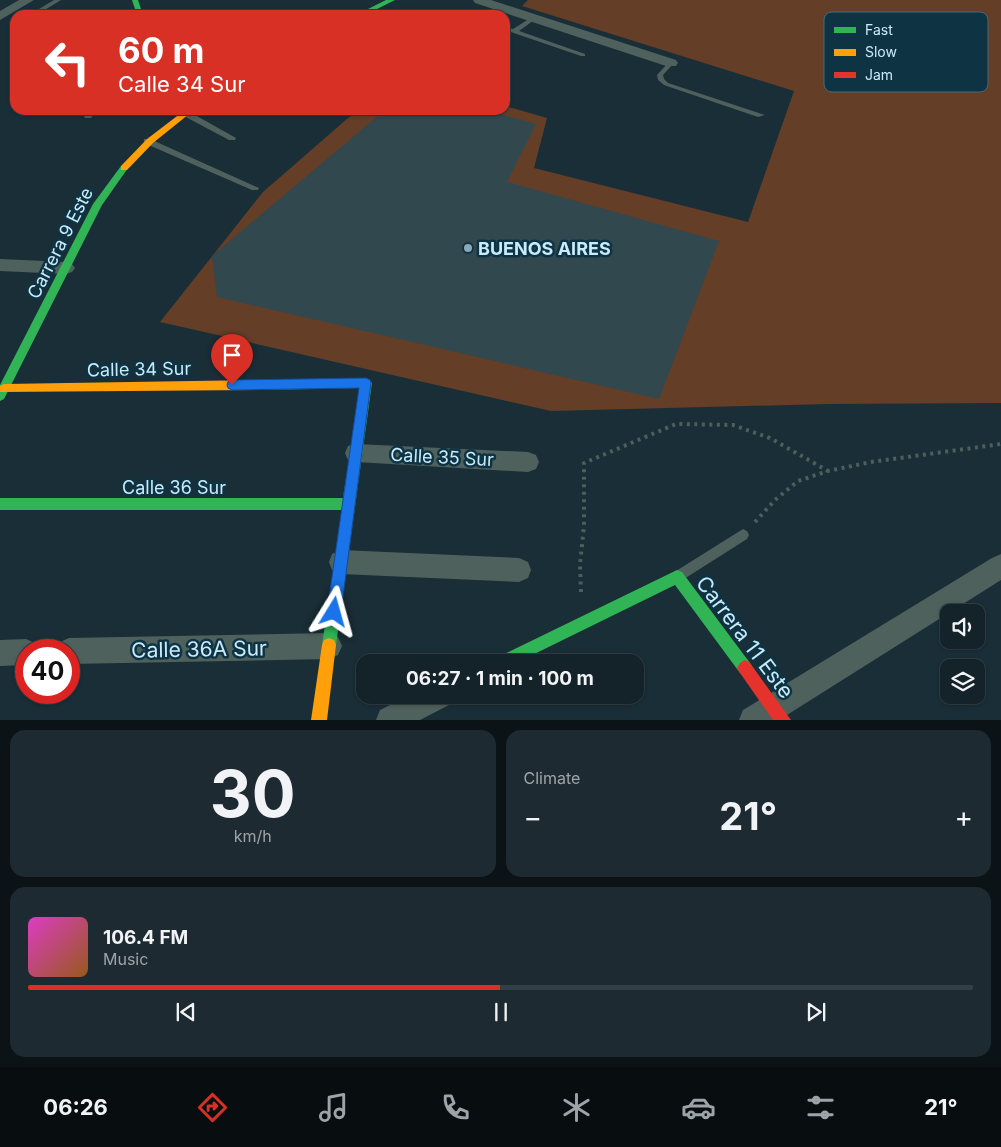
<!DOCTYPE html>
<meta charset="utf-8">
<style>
body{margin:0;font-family:Inter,sans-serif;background:#1d2a31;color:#f1f3f6;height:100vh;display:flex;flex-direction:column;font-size:19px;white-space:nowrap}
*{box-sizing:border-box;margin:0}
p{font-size:16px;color:#9da4a8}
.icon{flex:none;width:28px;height:28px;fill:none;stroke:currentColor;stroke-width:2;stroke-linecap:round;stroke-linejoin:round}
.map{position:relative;height:720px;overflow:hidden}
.panel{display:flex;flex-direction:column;gap:10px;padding:10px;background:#0b1317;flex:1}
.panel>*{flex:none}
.guide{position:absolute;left:10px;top:10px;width:500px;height:105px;border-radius:15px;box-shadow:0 1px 4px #0004,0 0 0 1px #333f46;background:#d93025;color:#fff;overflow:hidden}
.controls{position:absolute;left:940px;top:604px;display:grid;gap:10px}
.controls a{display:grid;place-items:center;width:45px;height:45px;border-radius:10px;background:#142229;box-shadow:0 1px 4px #0004,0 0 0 1px #333f46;font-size:25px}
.speed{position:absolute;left:15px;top:639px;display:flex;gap:10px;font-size:25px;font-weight:700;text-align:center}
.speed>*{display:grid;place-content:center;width:65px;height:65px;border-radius:50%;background:#142229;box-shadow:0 1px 4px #0004,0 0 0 1px #333f46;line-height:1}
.speed .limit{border:8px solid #d22;background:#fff;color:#111}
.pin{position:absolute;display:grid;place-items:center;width:42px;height:42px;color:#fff;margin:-51px -21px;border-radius:50% 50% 50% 0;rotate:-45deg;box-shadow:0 0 5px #0007}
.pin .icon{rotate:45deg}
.me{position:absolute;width:55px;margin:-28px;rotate:8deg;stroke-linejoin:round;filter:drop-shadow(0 0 4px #0008)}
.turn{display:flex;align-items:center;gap:18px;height:105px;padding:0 25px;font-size:22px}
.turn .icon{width:65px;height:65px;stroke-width:2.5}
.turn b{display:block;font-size:35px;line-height:42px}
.big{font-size:38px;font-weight:700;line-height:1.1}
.panel .card{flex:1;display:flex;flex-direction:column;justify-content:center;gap:8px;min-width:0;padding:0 18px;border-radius:15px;background:#1d2a31}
.panel .dial{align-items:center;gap:0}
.dial b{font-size:65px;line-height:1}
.song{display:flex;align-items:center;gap:15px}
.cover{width:60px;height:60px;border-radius:8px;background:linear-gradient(135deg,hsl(310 70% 55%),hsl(30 70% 35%))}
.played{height:5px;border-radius:2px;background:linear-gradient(90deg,#d93025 50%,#333f46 50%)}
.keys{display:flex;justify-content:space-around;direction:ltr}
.heat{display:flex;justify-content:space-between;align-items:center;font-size:28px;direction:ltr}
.panel .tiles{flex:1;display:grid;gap:10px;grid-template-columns:1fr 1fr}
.card:last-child{grid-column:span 2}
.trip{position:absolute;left:356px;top:654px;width:288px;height:50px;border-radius:15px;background:#142229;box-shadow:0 1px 4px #0004,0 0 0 1px #333f46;font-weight:700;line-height:50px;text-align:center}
.tabs{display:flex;height:80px;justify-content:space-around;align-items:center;background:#080e10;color:#9da4a8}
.tabs .icon{width:35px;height:35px}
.tabs .active{color:#d93025}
.tabs b{font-size:22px;color:#f1f3f6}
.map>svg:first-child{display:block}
</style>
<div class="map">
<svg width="1001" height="720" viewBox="0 0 1001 720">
<rect width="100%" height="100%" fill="#1a2e37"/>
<path fill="#643e27" d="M528,0H1001V403L828,404L551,411L160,322L263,192L348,118L361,110H505V106L547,118L534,168L748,222L794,91L522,6Z"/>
<path fill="#31484e" d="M385,110H485L536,124L507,182L719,241L659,399L217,297L212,256Z"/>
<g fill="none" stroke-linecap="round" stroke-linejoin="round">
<path stroke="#4d5e5d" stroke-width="4" stroke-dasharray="3 4.5" stroke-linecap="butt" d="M755,522L775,500L798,481L828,471L871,462L1001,444
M581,592L580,564L584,526V463L676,424L733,425L770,438L828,471"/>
<path fill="#4f615c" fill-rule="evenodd" d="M54,0H61L43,11H39V9Z
M532,17L537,18L519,31L585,54V56H581L505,30V26L513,29Z
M669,62L674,63L663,75L664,79L668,83L765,115L758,117L664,85L658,80L657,75Z
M89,110H97L91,118H85L84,116Z
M182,111H188L236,138L235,140H229L182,115Z
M144,139H150L259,188L258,190H252L144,143Z
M743,529L747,531L749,535L747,539L684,579L680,581L676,579L674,575L676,571Z"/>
<path fill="#4f615c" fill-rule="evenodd" d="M19,0H34L0,20V11Z
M473,0H491L676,60L678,63L676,66H666L475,3Z
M0,259L66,262L72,264L75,268L72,272L66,274L0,271Z
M356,444L528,452L536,455L539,462L536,469L528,472L356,462L348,460L345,453L348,446Z
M341,550L519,558L528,562L531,570L528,578L519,582L341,574L332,570L329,562L332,554Z
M1001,554V580L779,720H739L743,710L992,558Z
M329,633L338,637L342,646L338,655L329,659L69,664V650H56L60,642L69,638Z
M26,639L35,643L38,650H26V665L0,666V640Z
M410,695H453L449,705L420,720H376L380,710Z"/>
<path fill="#30b455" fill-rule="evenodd" d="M132,0H138L143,15H137Z
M386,0H395L365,15H356Z
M124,165L128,168L102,205L4,399L0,401V385L93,204L121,166Z
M366,378L370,380L372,383L336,645L334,650L329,652L324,650L322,645L342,510H0V498H343L360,388L264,390L260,388L258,385L260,382L264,380Z
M677,570L682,572L750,663L753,668L750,673L745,676L740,673L675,585L518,662H496L498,657Z"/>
<path fill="#ff9f0a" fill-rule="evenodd" d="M185,110H194L153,143L127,170H121V166L147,139Z
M264,380L268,382L270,385L268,388L264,390L0,392V386L4,384Z
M329,638L334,640L336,645L327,720H311L322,645L324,640Z"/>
<path fill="#e5322d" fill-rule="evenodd" d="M745,660L750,663L791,720H773L740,673L737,668L740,663Z"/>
</g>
<path fill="#1a73e8" stroke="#114b97" d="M366,378L370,380L371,383L341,612L339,617L334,620L329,617L327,612L359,388L232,390L228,388L227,385L228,382L232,380Z"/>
<circle fill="#8ca9b6" stroke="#0e3343" stroke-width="2" cx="468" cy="248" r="5"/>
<g text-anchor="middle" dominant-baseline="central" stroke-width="5" stroke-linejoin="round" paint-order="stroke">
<g font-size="18" fill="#c9ebfb" stroke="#0e3343">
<text transform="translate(60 243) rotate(-63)">Carrera 9 Este</text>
<text transform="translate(139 369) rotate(-1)">Calle 34 Sur</text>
<text transform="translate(442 457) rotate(3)">Calle 35 Sur</text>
<text x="174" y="487">Calle 36 Sur</text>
</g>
<g font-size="18" font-weight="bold" fill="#c9ebfb" stroke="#0e3343" text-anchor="start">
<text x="478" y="248">BUENOS AIRES</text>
</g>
<g font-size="21" fill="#c9ebfb" stroke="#0e3343">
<text transform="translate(745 637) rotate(53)">Carrera 11 Este</text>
<text transform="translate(199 649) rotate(-1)">Calle 36A Sur</text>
</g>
</g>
<rect x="824" y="12" width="164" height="80" rx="8" fill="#0e3343" stroke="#466a7a" stroke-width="1"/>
<rect x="834" y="27" width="22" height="6" fill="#30b455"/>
<rect x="834" y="49" width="22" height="7" fill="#ff9f0a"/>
<rect x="834" y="72" width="22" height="6" fill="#e5322d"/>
<g font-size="14" fill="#c9ebfb">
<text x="865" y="35">Fast</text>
<text x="865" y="57">Slow</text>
<text x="865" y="80">Jam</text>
</g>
</svg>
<div class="controls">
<a><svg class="icon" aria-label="sound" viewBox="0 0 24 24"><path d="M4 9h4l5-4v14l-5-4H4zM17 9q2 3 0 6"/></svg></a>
<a><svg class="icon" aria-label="layers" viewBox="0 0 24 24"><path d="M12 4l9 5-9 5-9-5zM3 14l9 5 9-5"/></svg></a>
</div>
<div class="speed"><div class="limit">40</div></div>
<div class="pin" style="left:232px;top:385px;background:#d93025"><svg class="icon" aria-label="arrive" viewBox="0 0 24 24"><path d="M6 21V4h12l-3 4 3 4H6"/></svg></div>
<svg class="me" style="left:334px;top:612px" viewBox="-20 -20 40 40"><path d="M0-17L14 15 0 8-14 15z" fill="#1a73e8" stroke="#fff" stroke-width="4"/></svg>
<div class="trip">06:27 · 1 min · 100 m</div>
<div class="guide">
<div class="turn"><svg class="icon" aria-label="left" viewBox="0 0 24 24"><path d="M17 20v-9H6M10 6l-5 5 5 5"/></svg><div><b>60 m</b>Calle 34 Sur</div></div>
</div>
</div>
<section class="panel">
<div class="tiles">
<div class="card dial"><b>30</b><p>km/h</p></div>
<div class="card"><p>Climate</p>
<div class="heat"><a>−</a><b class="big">21°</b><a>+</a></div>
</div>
<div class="card">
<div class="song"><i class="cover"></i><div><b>106.4 FM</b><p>Music</p></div></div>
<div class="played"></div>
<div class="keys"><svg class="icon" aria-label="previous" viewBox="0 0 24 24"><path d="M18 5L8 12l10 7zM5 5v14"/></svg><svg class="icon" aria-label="pause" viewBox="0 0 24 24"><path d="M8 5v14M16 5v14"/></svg><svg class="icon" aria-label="next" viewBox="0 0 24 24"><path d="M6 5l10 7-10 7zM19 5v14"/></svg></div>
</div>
</div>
</section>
<nav class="tabs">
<b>06:26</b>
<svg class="icon active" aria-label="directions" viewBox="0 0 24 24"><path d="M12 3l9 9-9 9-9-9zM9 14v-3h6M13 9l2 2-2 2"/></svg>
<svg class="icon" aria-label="music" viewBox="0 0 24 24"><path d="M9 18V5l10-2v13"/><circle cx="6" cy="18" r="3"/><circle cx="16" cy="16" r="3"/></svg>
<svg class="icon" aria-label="phone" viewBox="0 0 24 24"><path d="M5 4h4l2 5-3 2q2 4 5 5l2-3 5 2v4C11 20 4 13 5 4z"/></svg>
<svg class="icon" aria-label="climate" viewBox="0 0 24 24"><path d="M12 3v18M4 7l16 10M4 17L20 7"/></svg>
<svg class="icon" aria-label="car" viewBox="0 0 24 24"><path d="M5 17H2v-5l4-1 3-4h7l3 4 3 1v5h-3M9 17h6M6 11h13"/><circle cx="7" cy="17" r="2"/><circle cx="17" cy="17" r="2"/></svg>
<svg class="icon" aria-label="filters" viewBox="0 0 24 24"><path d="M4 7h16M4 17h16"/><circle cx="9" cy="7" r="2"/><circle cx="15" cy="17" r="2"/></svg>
<b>21°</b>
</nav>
